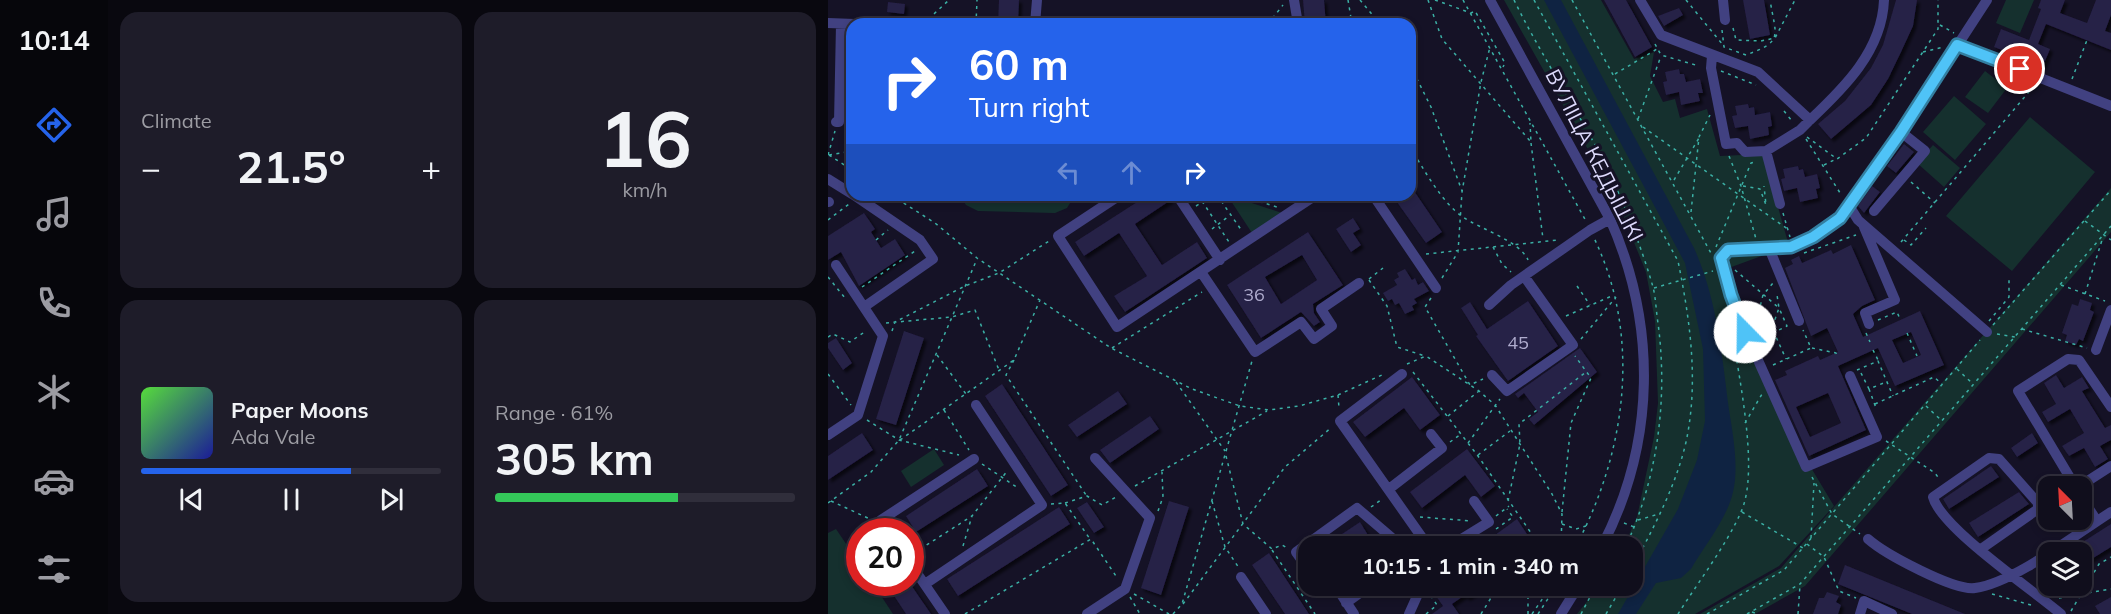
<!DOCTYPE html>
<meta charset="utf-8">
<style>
body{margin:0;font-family:Mulish,sans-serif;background:#1e1c29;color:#f1f3f6;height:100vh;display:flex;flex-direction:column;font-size:22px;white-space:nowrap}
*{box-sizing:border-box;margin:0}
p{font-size:20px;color:#9c9ca3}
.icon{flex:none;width:33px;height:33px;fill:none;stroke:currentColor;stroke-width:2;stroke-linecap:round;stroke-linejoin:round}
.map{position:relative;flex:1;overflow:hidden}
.details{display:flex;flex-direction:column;gap:12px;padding:12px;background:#09080f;width:720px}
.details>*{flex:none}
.hud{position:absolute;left:18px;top:18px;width:570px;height:183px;border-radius:18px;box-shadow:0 3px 9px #0003,0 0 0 2px #302e3b;background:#2563eb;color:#fff;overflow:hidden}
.needle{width:39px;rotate:336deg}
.fabs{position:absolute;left:1210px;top:476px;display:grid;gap:12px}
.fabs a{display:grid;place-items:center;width:54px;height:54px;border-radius:12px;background:#100e1c;box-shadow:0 3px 9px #0003,0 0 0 2px #302e3b;font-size:30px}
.speed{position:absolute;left:18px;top:518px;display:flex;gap:12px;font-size:30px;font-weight:700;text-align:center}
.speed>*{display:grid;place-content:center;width:78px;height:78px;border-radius:50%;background:#100e1c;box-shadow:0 3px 9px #0003,0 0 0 2px #302e3b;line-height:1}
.speed .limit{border:9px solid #d22;background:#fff;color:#111}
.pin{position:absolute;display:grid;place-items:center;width:51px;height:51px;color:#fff;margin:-26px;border:3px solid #fff;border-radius:50%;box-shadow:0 2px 6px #0007}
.me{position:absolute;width:66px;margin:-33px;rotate:338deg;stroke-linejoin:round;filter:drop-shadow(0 0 4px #0008)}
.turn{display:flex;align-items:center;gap:21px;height:126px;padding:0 24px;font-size:27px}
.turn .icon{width:78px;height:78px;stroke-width:2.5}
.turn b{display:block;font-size:42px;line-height:51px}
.lanes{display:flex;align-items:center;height:57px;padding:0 24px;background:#0003;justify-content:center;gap:30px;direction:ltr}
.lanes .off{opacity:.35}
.big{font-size:45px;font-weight:700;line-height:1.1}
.details .card{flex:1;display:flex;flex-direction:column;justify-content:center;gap:9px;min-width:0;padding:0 21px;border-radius:18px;background:#1e1c29}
.details .dial{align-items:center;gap:0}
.dial b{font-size:78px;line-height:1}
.song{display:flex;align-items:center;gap:18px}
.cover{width:72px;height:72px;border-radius:9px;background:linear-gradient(135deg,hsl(110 70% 55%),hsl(240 70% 35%))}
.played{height:6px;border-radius:3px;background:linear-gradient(90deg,#2563eb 70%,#302e3b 70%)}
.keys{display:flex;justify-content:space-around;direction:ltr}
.heat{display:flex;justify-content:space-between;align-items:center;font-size:33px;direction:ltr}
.charge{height:9px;border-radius:4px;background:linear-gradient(90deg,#34c759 61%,#302e3b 0)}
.details .tiles{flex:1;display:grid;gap:12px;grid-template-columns:repeat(2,1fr)}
.trip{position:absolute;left:470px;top:536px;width:345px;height:60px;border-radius:18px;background:#100e1c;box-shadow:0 3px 9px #0003,0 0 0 2px #302e3b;font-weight:700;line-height:60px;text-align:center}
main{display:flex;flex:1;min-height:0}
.menu{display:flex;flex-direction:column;width:108px;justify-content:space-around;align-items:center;background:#06060b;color:#9c9ca3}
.menu .icon{width:42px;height:42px}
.menu .on{color:#2563eb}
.menu b{font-size:27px;color:#f1f3f6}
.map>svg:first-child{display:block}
</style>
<main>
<nav class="menu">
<b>10:14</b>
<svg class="icon on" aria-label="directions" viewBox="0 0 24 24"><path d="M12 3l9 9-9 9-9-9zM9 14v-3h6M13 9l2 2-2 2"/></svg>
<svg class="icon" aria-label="music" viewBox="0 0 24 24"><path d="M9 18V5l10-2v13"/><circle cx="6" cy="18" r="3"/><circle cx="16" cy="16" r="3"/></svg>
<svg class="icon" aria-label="phone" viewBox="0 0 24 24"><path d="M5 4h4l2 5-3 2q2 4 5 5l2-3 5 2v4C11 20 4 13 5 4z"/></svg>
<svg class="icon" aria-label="climate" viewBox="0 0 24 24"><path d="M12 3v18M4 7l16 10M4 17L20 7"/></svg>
<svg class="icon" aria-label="car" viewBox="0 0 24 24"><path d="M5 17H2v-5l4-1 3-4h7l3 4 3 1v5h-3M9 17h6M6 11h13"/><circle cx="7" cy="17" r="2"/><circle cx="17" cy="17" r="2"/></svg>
<svg class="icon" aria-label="filters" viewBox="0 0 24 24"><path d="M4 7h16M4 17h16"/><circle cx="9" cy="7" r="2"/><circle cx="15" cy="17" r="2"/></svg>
</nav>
<section class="details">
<div class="tiles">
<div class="card"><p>Climate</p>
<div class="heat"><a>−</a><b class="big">21.5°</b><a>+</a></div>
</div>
<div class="card dial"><b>16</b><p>km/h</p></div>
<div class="card">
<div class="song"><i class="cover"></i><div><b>Paper Moons</b><p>Ada Vale</p></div></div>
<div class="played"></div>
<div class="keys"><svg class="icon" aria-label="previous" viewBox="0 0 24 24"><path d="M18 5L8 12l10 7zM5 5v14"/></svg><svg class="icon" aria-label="pause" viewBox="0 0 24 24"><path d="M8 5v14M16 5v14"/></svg><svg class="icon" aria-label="next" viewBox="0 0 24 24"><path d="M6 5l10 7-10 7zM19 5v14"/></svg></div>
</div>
<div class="card"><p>Range · 61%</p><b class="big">305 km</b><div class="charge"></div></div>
</div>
</section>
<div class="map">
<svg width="1283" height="614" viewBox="0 0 1283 614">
<defs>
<filter id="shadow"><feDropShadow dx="3" dy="3" stdDeviation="1.5" flood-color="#0009"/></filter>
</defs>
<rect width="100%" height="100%" fill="#151226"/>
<path fill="#15302e" d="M676,0H773L806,59L826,52L822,76L835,102L847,99L852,118L879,109L892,156L935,154L961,246L898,269L905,295L982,466L1006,506L951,566L867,614H749L772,585H804V546H796L809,517L826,437L830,403L827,321L818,272L790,203Z
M1178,0H1206L1192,33L1168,23Z
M1157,71L1179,88L1160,113L1137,97Z
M1126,96L1158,124L1127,160L1095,132Z
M1202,117L1267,172L1184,271L1118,216Z
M1105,145L1132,168L1116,187L1089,163Z
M1283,188V232L977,586L927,614H872L953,568Z
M110,195H247L239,208L227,213L150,211L138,205L133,198L132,202Z
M399,195H400L454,213L424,233Z
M106,449L116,465L83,487L73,471Z
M8,529L31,563L32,582H44L65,614H0V533Z"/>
<path fill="#0f2342" d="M716,0H733L866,248C889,299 894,355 901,410C905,435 911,467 905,492C899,519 876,546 863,569L853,578L828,583L808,614H790L850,509L869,460L877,421L875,349L857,263Z"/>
<path fill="#262046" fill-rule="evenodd" filter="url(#shadow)" d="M171,0H191L190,24H170Z
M475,0H496L498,24H477Z
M776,0H798L824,47L807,57Z
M915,0H936L942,35L922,39Z
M1068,0H1089L1085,26L1073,52L1060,79L1043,105L1003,139L990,124L1017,101L1043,68L1055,45Z
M1213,0H1237L1232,13L1259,23L1268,0H1283V15L1277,31L1283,33V50L1218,24L1210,44L1222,49L1215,66L1166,47L1173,29L1201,40L1213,9L1210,8Z
M60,2L77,4L76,14L59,12Z
M851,8L855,15L836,26L830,16Z
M851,69L852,74H856L858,82L872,79L875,93H870L872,101L853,105L851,92L838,95L835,82L839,81L837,72Z
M920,104L921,108L926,107L927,115L942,112L944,126L940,127L941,135L922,139L920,126L907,128L904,116L909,115L907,106Z
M1076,144L1086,152L1068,173L1059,166Z
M970,166L971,170L975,169L977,177L989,174L992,188L988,189L990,198L972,202L969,188L956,191L953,179L957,178L955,169Z
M582,185L614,232L598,243L564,195H582Z
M1044,186L1052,192L1036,213L1030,206Z
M320,195H340L343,200L307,224L334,265L369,242L379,258L297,312L286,296L319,276L291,233L256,256L247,242Z
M36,213L47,229L43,232L53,248L67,239L77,255L31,286L13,252L0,260V236Z
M525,218L532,229L525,233L533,245L523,252L508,229Z
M480,232L515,285L485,304L486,313L492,322L486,326L473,312L433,338L399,285ZM474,255L489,280L453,304L437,277Z
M1023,245L1047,300L1034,306L1025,314L1035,337L1092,311L1116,365L1067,386L1050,348L1010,366L1038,430L981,456L947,380L959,375L957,371L990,356L992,360L1010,352L999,328L983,336L957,268L965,264L963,260L971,256L974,263L1003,250L1005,254ZM1083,332L1093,355L1075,363L1064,340ZM1000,393L1013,423L982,437L968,407Z
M577,269L584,280L587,278L590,285L595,282L601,291L586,299L589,303L584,306L586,310L577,314L571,303L567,305L564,299L560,301L555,293L569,285L566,280L571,277L569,273Z
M1252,299L1264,303L1262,310L1266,312L1255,341L1251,339L1248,345L1237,341L1239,335L1234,333L1244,304L1250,306Z
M700,301L730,346L680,381L648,336L650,335L633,308L642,302L659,329Z
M76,331L96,338L68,425L48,419Z
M8,338L24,363L15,370L0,348V343Z
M752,348L769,372L706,425L701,419L710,412L696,393L690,398L687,394Z
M1228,375L1236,388L1254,377L1261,388L1254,391L1277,428L1283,425V440L1272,446L1280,459L1267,467L1256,448L1241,456L1234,446L1256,433L1242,409L1220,422L1214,412L1228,404L1216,383Z
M584,377L612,415L592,430L576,408L537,437L525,422Z
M174,384L240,485L223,496L157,396Z
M290,391L299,404L249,437L240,425Z
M322,416L331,429L282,463L272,450Z
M34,433L45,450L0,480V456Z
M1204,433L1210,443L1189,457L1183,448Z
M639,449L667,486L653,497L637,475L594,508L582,492Z
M1163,466L1171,477L1121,509L1115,499Z
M149,469L160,486L88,532L78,516Z
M1191,492L1201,504L1150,537L1141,523Z
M341,501L361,507L333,595L313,588Z
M259,502L276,527L266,533L249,508Z
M231,507L242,524L130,596L119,579Z
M689,519L699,534L683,546H652Z
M532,522L540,535L524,546H496Z
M1283,524V547L1254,565V552H1239Z
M441,553L481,614H457L424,565Z
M1017,565L1137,614H1084L1010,584Z
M57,582H81L103,614H78Z
M622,585H641L647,593L639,598L637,595L624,604L631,614H604L615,606L608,596Z
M999,592L1011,596L1008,602L1013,605L1010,614H985L991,598H996Z
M1283,597V614H1272L1267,606Z"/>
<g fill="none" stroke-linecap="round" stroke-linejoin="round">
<path stroke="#3bb0a5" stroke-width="1.5" stroke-dasharray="3 4.5" stroke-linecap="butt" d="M520,0L524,24
M532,0L552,24
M600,0L614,39L703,142L702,123
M607,0L643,13L647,11L677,63L675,67
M635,0L758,221
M686,0C712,53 745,103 773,156C793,195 813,245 825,287C828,299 828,311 830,323C840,399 830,476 798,546
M706,0L850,261C862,320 871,382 858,442C848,486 825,529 804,568
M744,0L884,255
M858,0L895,45
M95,24L121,0
M148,24L149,0
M440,24L455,5
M1112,25L1126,33
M905,28L908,40L933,41L947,38L967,0
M894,30L896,47L918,55C956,41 948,37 942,0
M827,44L833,55L871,66
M1095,52L1116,47
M582,65L603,107L634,191
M893,71L928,85
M787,74L829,49
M1244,79L1259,40
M956,111L964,121
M810,119L833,56
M815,127L961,230
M979,137L1009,159L1038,138L1110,29V0
M978,139L1014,196
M703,143L715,239
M582,147C595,168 614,203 635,217C652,229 692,241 700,260
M0,155L7,131
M1,155L24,170
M1,155L24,151
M901,156L913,186L928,239
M996,165L1008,159
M846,180L871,138
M1083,182L1107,203
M915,186L932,189L938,205L936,186
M63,195L107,223L149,258L283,348L364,389L412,406L441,410L471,406L510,395L556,374
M370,195L401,242
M389,195L414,231
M410,195L449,207
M368,206L386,195
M863,212L871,137L882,115
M955,213L962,237
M0,220L21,204
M1257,221L1283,240
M384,229L401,216
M48,240L60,230
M1076,240L1083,245L1098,228
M1073,242L1206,86
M665,247L674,264L683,272
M888,247L923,163L927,162
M976,253L1028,235
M598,254L730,240
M907,270L951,308L944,328L958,359
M0,277L17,298
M614,278L630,252L634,192L653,82L662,47
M541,279L555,268
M541,280L559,306L569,347L597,356
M1233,285L1277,301
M749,286L762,305
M34,287L87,251
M826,288L885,271
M1257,294L1275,237
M603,298L597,307L642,385L655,379
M738,316L786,295
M929,316L945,320
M1050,320L1069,312L1072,319
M1161,321L1181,297V277
M58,323L124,317L147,310L171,370
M1165,325L1283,190
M927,327L935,295L945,283
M1194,329L1259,348
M64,331L67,322L137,286L171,273L221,241
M1038,333L1042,342
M1079,333L1089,356
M1169,334L1187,337
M0,337L5,334L22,342L38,331
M753,339L788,297
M931,340L959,326L951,308L949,295
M284,348L374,292
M984,348L1008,353L1010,357
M1045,350L1050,360
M109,355L138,394
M186,360L178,375L258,495
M579,364L598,356L651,391L667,405L724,494L734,514L733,546
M945,365L983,348L975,330
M1129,369L1145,384
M1029,370L1050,361L1065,396
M585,372L650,456L712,546
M1033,373L1041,389L1058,382
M0,374L23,405
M348,382L397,451
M1041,389L1048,408
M510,395L511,408
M1047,404L1106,377L1114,384
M1098,406L1114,421
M116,410L141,450
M620,416L651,391
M39,420L71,440L131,455
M917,423L934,394
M72,440L186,360L212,300
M1058,441L1107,473L1112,480
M622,442L633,434
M640,443L672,399
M650,455L682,431
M398,456L415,524L444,549L454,545L459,548
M154,464L190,488
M984,477L1004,514L1032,534
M307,486L439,411
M3,501L42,519
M384,501L397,547L411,568
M680,501L692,444L691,424L758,372
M0,503L43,472L71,440L149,259
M237,503L259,496L274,505L288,497
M223,504L237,503L262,539
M543,507L553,500
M330,511L335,497L334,472
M734,512L743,423L763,378L747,356
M914,512L975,548
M668,516L681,506
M592,517L644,521
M810,520L831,514
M796,523L806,527
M734,524L748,529L758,526
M668,529L685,517L679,509
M983,538L986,483
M979,544L996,557L1011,591L1028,598
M135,546L144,516
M646,546L660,536
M748,546C798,452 814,337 766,238
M444,550L487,614
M86,553L144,516L180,470
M306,594L341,614
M1164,594L1203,605
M302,597L312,614
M1231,598L1283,589
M355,604L457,467L504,427
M1243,611L1271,564L1283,557
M924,612L930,614
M137,614L263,539L290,579
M345,614L354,604L424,361
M598,614L609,605L603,596L617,585
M653,614L671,585
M700,614V585
M704,614L724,585
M710,614L729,585
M753,614L763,595L773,585
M778,614L795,585
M850,614C869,584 899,544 913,512C932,470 910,376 904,329
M879,614L956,570L1152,340
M919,614L972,584L1283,226
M970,614L972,585"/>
<path stroke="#414181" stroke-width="10" d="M466,0L470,24
M662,0L782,219C829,325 828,442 774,546
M812,0L833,35L930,72L982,120C1016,88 1054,51 1056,0
M895,0L897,20
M0,23L27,24
M207,24L209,0
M1129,45L1283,106
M884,56L883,68L898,144L909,143L917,152L938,151
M8,122H11L13,24
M0,179L24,194
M26,195L92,240L105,259L36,307
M292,195L230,236L289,327L488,195
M349,195L392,260
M545,195L608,288
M0,202H1
M952,204L938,151L972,130L982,120
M1020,204L1030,220L1159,332
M1046,211L1097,151L1073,132
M1036,227L1067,300L1037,313L1041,324
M941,248L971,321
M373,272L427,352L473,322L486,339L504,326L493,309L531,283
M661,305L683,285L762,230L782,219
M1268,350L1283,310
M574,374L512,421L600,546
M664,375L679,391L745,345L696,276
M1022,376L1049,437L978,467L912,320L893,258L900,250L963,247L985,237L1012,218L1073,132L1159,0
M0,435L30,415L55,336L8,265
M1247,486L1190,391L1240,359L1251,360L1283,407
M1252,486L1283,466
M561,489L614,448L603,434
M1254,498L1269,521
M60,531L53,520L146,459
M1040,539C1057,554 1126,591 1147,588C1186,583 1248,534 1283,512
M622,546L661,522L646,501
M1153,549L1210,509V503L1171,459L1161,458L1105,497C1113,528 1205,590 1233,614
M82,563L117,614
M480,569L468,552L529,508L563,537L569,546
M413,577L438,614
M97,584L214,505L148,405
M507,585L526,614
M518,603L543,585
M259,614L297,589L322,518L267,458
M581,614L594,585
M733,614L751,585
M1032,614L1036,601L1064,614"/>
</g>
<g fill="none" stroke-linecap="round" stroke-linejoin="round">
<g stroke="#337fa1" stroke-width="15">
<path id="route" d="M917,332L903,295L893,258L900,250L963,247L985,237L1012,218L1073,132L1129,45L1192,69"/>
</g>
<use href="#route" stroke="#4fc3f7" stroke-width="10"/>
</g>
<g text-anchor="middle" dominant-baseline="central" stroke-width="6" stroke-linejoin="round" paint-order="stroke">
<g font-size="18" fill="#afacce">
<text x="426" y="294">36</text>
<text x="690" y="342">45</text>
</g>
<g font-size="21" fill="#dddafc" stroke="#151226">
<text transform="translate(767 155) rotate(63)">ВУЛІЦА КЕДЫШКІ</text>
</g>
</g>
</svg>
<div class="fabs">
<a><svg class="needle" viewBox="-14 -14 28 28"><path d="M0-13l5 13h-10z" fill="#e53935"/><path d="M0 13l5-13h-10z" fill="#9c9ca3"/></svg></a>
<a><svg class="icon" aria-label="layers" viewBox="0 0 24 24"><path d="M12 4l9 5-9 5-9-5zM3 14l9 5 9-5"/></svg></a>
</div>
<div class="speed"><div class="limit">20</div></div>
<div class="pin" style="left:1192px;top:69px;background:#d93025"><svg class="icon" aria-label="arrive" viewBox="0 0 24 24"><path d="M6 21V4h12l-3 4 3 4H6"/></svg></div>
<svg class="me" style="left:917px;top:332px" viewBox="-20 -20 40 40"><circle r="19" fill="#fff"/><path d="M0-13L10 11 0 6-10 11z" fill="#4fc3f7"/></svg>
<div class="trip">10:15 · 1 min · 340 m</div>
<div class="hud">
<div class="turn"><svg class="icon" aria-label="right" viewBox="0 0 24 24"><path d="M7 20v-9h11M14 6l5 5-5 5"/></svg><div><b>60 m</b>Turn right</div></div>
<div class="lanes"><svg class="icon off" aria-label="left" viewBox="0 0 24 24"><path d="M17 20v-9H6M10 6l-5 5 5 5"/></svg><svg class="icon off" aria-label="ahead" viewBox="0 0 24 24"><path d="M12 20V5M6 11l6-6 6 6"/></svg><svg class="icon" aria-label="right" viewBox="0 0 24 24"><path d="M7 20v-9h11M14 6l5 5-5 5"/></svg></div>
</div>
</div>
</main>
